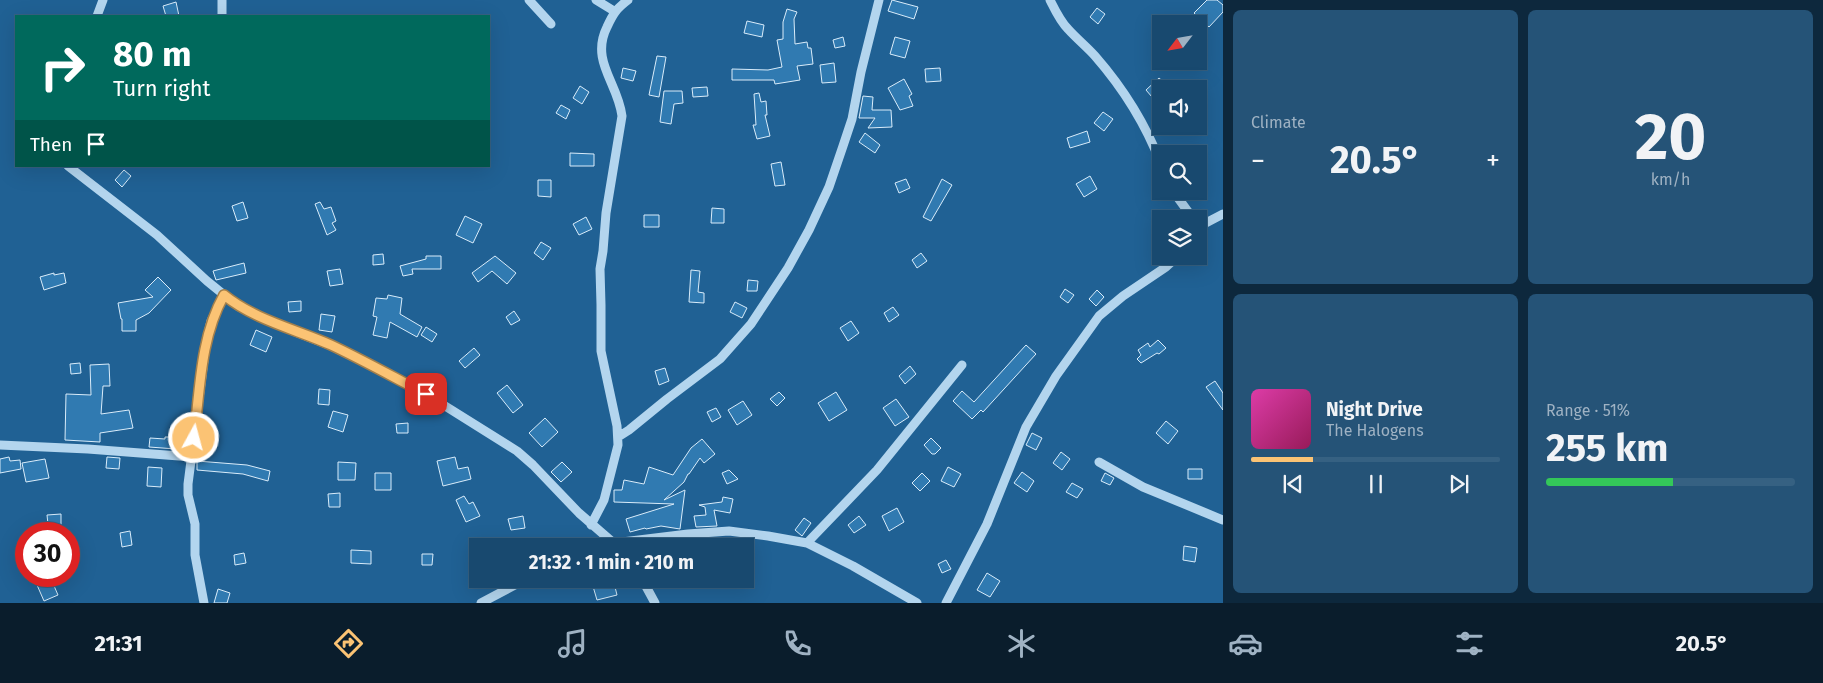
<!DOCTYPE html>
<meta charset="utf-8">
<style>
body{margin:0;font-family:"Fira Sans",sans-serif;background:#255377;color:#f1f3f6;height:100vh;display:flex;flex-direction:column;font-size:19px;white-space:nowrap}
*{box-sizing:border-box;margin:0}
p{font-size:16px;color:#9fb2c3}
.icon{flex:none;width:28px;height:28px;fill:none;stroke:currentColor;stroke-width:2;stroke-linecap:round;stroke-linejoin:round}
.map{position:relative;flex:1;overflow:hidden}
.side{display:flex;flex-direction:column;gap:10px;padding:10px;background:#0d283d;width:600px}
.side>*{flex:none}
.banner{position:absolute;left:15px;top:15px;width:475px;height:152px;border-radius:0px;box-shadow:0 5px 20px #0002,0 0 0 1px #366182;background:#00695c;color:#fff;overflow:hidden}
.needle{width:32px;rotate:239deg}
.buttons{position:absolute;left:1152px;top:15px;display:grid;gap:10px}
.buttons a{display:grid;place-items:center;width:55px;height:55px;border-radius:0px;background:#18496f;box-shadow:0 5px 20px #0002,0 0 0 1px #366182;font-size:25px}
.speed{position:absolute;left:15px;top:522px;display:flex;gap:10px;font-size:25px;font-weight:700;text-align:center}
.speed>*{display:grid;place-content:center;width:65px;height:65px;border-radius:50%;background:#18496f;box-shadow:0 5px 20px #0002,0 0 0 1px #366182;line-height:1}
.speed .limit{border:8px solid #d22;background:#fff;color:#111}
.pin{position:absolute;display:grid;place-items:center;width:42px;height:42px;color:#fff;margin:-21px;border-radius:10px;box-shadow:0 2px 8px #0006}
.me{position:absolute;width:55px;margin:-28px;rotate:7deg;stroke-linejoin:round;filter:drop-shadow(0 0 4px #0008)}
.turn{display:flex;align-items:center;gap:18px;height:105px;padding:0 15px;font-size:22px}
.turn .icon{width:65px;height:65px;stroke-width:2.5}
.turn b{display:block;font-size:35px;line-height:42px}
.then{display:flex;align-items:center;height:48px;padding:0 15px;background:#0003;gap:10px;font-size:19px}
.big{font-size:38px;font-weight:700;line-height:1.1}
.side .tile{flex:1;display:flex;flex-direction:column;justify-content:center;gap:8px;min-width:0;padding:0 18px;border-radius:8px;background:#255377}
.side .dial{align-items:center;gap:0}
.dial b{font-size:65px;line-height:1}
.song{display:flex;align-items:center;gap:15px}
.cover{width:60px;height:60px;border-radius:8px;background:linear-gradient(135deg,hsl(320 70% 55%),hsl(330 70% 35%))}
.played{height:5px;border-radius:2px;background:linear-gradient(90deg,#fbc374 25%,#366182 25%)}
.keys{display:flex;justify-content:space-around;direction:ltr}
.heat{display:flex;justify-content:space-between;align-items:center;font-size:28px;direction:ltr}
.charge{height:8px;border-radius:4px;background:linear-gradient(90deg,#34c759 51%,#366182 0)}
.side .tiles{flex:1;display:grid;gap:10px;grid-template-columns:repeat(2,1fr)}
.trip{position:absolute;left:469px;top:538px;width:285px;height:50px;border-radius:0px;background:#18496f;box-shadow:0 5px 20px #0002,0 0 0 1px #366182;font-weight:700;line-height:50px;text-align:center}
.tabs{display:flex;height:80px;justify-content:space-around;align-items:center;background:#0a1d2c;color:#9fb2c3}
.tabs .icon{width:35px;height:35px}
.tabs .on{color:#fbc374}
.tabs b{font-size:22px;color:#f1f3f6}
main{display:flex;flex:1;min-height:0}
.map>svg:first-child{display:block}
</style>
<main>
<div class="map">
<svg width="1223" height="603" viewBox="0 0 1223 603">
<rect width="100%" height="100%" fill="#206194"/>
<path fill="#307ab1" stroke="#d9ecfa" d="M892,0L918,7L914,19L888,11Z
M1207,0H1217L1223,5V12L1209,27L1194,13Z
M176,2L179,16H166L163,6Z
M1097,8L1105,14L1098,24L1090,17Z
M787,9L797,12L794,19L795,44L807,42L808,48H811L813,64L797,66L800,80L775,84L774,80H732V69L768,70L782,67L777,40L783,39V22Z
M747,21L764,25L762,37L744,33Z
M843,37L845,46L835,48L833,40Z
M895,37L910,41L905,58L890,54Z
M657,56L666,57L659,97L649,95Z
M834,63L836,82L822,83L820,65Z
M623,68L636,71L633,81L621,78Z
M940,68L941,81L926,82L925,69Z
M1159,78L1166,84L1152,97L1146,90Z
M904,79L912,94L909,96L913,106L900,110L888,88Z
M580,86L589,92L582,104L573,98Z
M707,87L708,96L693,97L692,88Z
M664,91H682L683,103L674,104L671,124L660,122Z
M759,93L761,102L766,101L767,115H765L770,136L757,139L753,125H756L754,94Z
M863,96L873,97L872,110H891L892,127L868,128L875,118H859Z
M561,105L570,110L566,119L556,113Z
M1103,112L1113,119L1104,131L1094,123Z
M1087,131L1090,142L1070,148L1067,138Z
M865,133L880,145L875,153L859,142Z
M570,153L594,154V166H570Z
M781,162L785,185L775,186L771,164Z
M124,170L131,176L122,187L115,180Z
M1090,176L1097,189L1084,197L1076,184Z
M906,179L910,188L899,193L895,183Z
M942,179L952,185L931,221L923,217Z
M538,180H551V197L538,196Z
M243,202L248,218L237,221L232,206Z
M320,202L324,209L331,207L336,221L332,223L336,230L327,235L315,204Z
M712,208L724,209V223H711Z
M644,215H659V227H644Z
M465,216L482,224L473,243L456,235Z
M586,217L592,229L579,235L573,224Z
M541,242L551,248L543,260L534,253Z
M921,253L927,261L917,268L912,260Z
M383,254L384,264L373,265V255Z
M426,256H441V269H412L413,274L403,276L400,266L426,259Z
M495,256L516,273L507,284L492,271L478,282L472,273Z
M244,263L246,273L216,280L213,271Z
M340,269L343,284L330,286L327,271Z
M691,270L700,271L698,292L704,293V303L689,302Z
M54,273V275L64,273L66,283L44,290L40,277Z
M158,277L171,290L149,313L136,320V331H122V319H121L118,303L153,297L145,290Z
M748,280L758,281L757,291H747Z
M1065,289L1074,295L1068,303L1060,297Z
M1097,290L1104,297L1096,306L1089,299Z
M388,295L402,298L400,314L422,327L417,337L390,322L387,338L373,335L377,317L373,316L376,298L387,299Z
M301,301V311L289,312L288,302Z
M735,302L747,308L742,318L730,312Z
M893,307L899,315L889,322L884,313Z
M514,311L520,320L511,325L506,317Z
M321,314L335,316L332,332L319,330Z
M851,321L859,333L848,341L840,328Z
M426,327L437,334L432,342L421,335Z
M256,330L272,337L266,352L250,345Z
M1158,340L1166,348L1159,354L1157,353L1141,363L1137,359L1141,355L1138,350L1148,343L1150,347Z
M1026,345L1036,354L983,412L981,410L972,419L953,401L962,391L974,402Z
M474,348L480,355L465,368L459,361Z
M80,363L81,373L71,374L70,364Z
M109,364L110,386H103L101,414L129,410L133,428L100,433V442L65,440L66,394L91,395L90,365Z
M910,366L916,374L905,384L899,376Z
M665,368L669,381L659,385L655,371Z
M1215,381L1223,393V410L1206,387Z
M507,385L523,405L513,413L497,393Z
M319,389L330,390L329,405L318,404Z
M779,392L785,398L777,406L770,399Z
M836,392L847,410L829,421L818,403Z
M896,399L909,417L895,426L883,408Z
M743,401L752,415L737,425L728,410Z
M716,408L721,417L712,422L707,412Z
M333,411L348,415L343,432L328,427Z
M545,418L558,432L542,447L529,433Z
M1166,421L1178,431L1168,444L1156,433Z
M408,423V433H397L396,424Z
M1032,433L1042,438L1036,450L1026,445Z
M165,437H175L176,449L149,447L150,438L165,439Z
M931,438L941,448L935,454H932L924,445Z
M702,439L715,454L704,463L700,458L689,474H688L684,482L664,500L685,490L680,529L661,526L646,529L645,528L630,532L626,519L674,504L614,502V490H622L624,480L644,484L649,467L673,475L691,448Z
M1061,452L1070,459L1062,470L1053,463Z
M9,457L10,461L20,460L21,469L0,473V459Z
M107,457L120,458L119,469L106,468Z
M455,457L458,469L468,467L471,479L443,486L437,461Z
M45,459L49,478L26,482L22,463Z
M197,461L247,465L270,471L268,481L243,474L197,470Z
M338,462L356,463L355,480H338Z
M562,462L572,472L561,482L551,472Z
M148,467L162,468L161,487L147,486Z
M948,467L961,474L954,487L941,481Z
M1188,469H1202V479H1188Z
M729,470L738,479L727,484L722,473Z
M1022,472L1034,481L1027,492L1014,483Z
M375,473H391V490H375Z
M922,473L930,481L920,491L912,483Z
M1105,473L1114,478L1110,485L1101,481Z
M1072,483L1083,489L1077,498L1066,492Z
M340,493V507H329L328,494Z
M464,496L469,504L473,502L480,516L466,522L456,500Z
M723,497L733,499L730,513L714,510L717,526L696,527L694,516L706,515L705,507L699,505L722,502Z
M897,508L904,522L889,531L882,516Z
M61,514V534H49L47,515Z
M523,516L525,528L511,530L508,519Z
M859,516L866,525L854,533L848,525Z
M804,518L811,523L802,536L795,530Z
M130,531L132,545L122,547L120,533Z
M1184,546L1197,548L1195,562L1183,560Z
M351,550L371,551V564L351,563Z
M244,553L246,563L235,565L234,555Z
M422,554H433L432,565H422Z
M946,560L951,569L942,573L938,564Z
M987,573L1000,581L990,597L977,590Z
M51,579L58,595L44,601L37,585Z
M595,579H613L617,595L597,600L592,583L596,582Z
M218,589L230,593L227,603H214Z"/>
<g fill="none" stroke-linecap="round" stroke-linejoin="round">
<path stroke="#b3d5ee" stroke-width="9" d="M222,0V16
M529,0L551,24
M596,0L614,11
M1050,0C1055,10 1060,21 1068,29C1077,39 1087,47 1095,56C1123,88 1146,125 1161,164
M97,16L103,0
M68,166L157,235L207,281L239,307L293,331L329,345L380,370L426,394L517,451L533,465L579,513L617,546
M1173,191L1189,213L1195,219
M1199,229L1202,225L1223,214
M618,437L629,430L667,399L720,359L751,324L788,268L809,230L829,187L843,146L852,119L861,72L879,0
M0,445L88,449L192,457
M1099,462L1143,487L1223,520
M591,525L604,500L618,445L617,426L601,351V305L600,269L603,251L606,213L622,116C618,83 590,61 607,27C613,14 616,9 628,0
M807,543L877,470L962,365
M607,546L614,543L688,534L729,531L768,536L807,543L853,566L917,603
M642,579L655,603
M204,603L195,555V524L188,495V484L207,337L211,321L224,295
M481,603L526,579
M946,603L987,524L1026,427L1056,376L1099,316L1123,296L1166,267L1178,256"/>
</g>
<g fill="none" stroke-linecap="round" stroke-linejoin="round">
<g stroke="#a37f4b" stroke-width="12">
<path id="route" d="M194,438C200,390 200,338 224,295C255,320 295,329 331,345C363,360 395,378 426,394"/>
</g>
<use href="#route" stroke="#fbc374" stroke-width="9"/>
</g>
</svg>
<div class="buttons">
<a><svg class="needle" viewBox="-14 -14 28 28"><path d="M0-13l5 13h-10z" fill="#e53935"/><path d="M0 13l5-13h-10z" fill="#9fb2c3"/></svg></a>
<a><svg class="icon" aria-label="sound" viewBox="0 0 24 24"><path d="M4 9h4l5-4v14l-5-4H4zM17 9q2 3 0 6"/></svg></a>
<a><svg class="icon" aria-label="search" viewBox="0 0 24 24"><circle cx="10" cy="10" r="6"/><path d="M15 15l6 6"/></svg></a>
<a><svg class="icon" aria-label="layers" viewBox="0 0 24 24"><path d="M12 4l9 5-9 5-9-5zM3 14l9 5 9-5"/></svg></a>
</div>
<div class="speed"><div class="limit">30</div></div>
<div class="pin" style="left:426px;top:394px;background:#d93025"><svg class="icon" aria-label="arrive" viewBox="0 0 24 24"><path d="M6 21V4h12l-3 4 3 4H6"/></svg></div>
<svg class="me" style="left:194px;top:438px" viewBox="-20 -20 40 40"><circle r="17" fill="#fbc374" stroke="#fff" stroke-width="3"/><path d="M0-11L8 9 0 5-8 9z" fill="#fff"/></svg>
<div class="trip">21:32 · 1 min · 210 m</div>
<div class="banner">
<div class="turn"><svg class="icon" aria-label="right" viewBox="0 0 24 24"><path d="M7 20v-9h11M14 6l5 5-5 5"/></svg><div><b>80 m</b>Turn right</div></div>
<div class="then">Then<svg class="icon" aria-label="arrive" viewBox="0 0 24 24"><path d="M6 21V4h12l-3 4 3 4H6"/></svg></div>
</div>
</div>
<section class="side">
<div class="tiles">
<div class="tile"><p>Climate</p>
<div class="heat"><a>−</a><b class="big">20.5°</b><a>+</a></div>
</div>
<div class="tile dial"><b>20</b><p>km/h</p></div>
<div class="tile">
<div class="song"><i class="cover"></i><div><b>Night Drive</b><p>The Halogens</p></div></div>
<div class="played"></div>
<div class="keys"><svg class="icon" aria-label="previous" viewBox="0 0 24 24"><path d="M18 5L8 12l10 7zM5 5v14"/></svg><svg class="icon" aria-label="pause" viewBox="0 0 24 24"><path d="M8 5v14M16 5v14"/></svg><svg class="icon" aria-label="next" viewBox="0 0 24 24"><path d="M6 5l10 7-10 7zM19 5v14"/></svg></div>
</div>
<div class="tile"><p>Range · 51%</p><b class="big">255 km</b><div class="charge"></div></div>
</div>
</section>
</main>
<nav class="tabs">
<b>21:31</b>
<svg class="icon on" aria-label="directions" viewBox="0 0 24 24"><path d="M12 3l9 9-9 9-9-9zM9 14v-3h6M13 9l2 2-2 2"/></svg>
<svg class="icon" aria-label="music" viewBox="0 0 24 24"><path d="M9 18V5l10-2v13"/><circle cx="6" cy="18" r="3"/><circle cx="16" cy="16" r="3"/></svg>
<svg class="icon" aria-label="phone" viewBox="0 0 24 24"><path d="M5 4h4l2 5-3 2q2 4 5 5l2-3 5 2v4C11 20 4 13 5 4z"/></svg>
<svg class="icon" aria-label="climate" viewBox="0 0 24 24"><path d="M12 3v18M4 7l16 10M4 17L20 7"/></svg>
<svg class="icon" aria-label="car" viewBox="0 0 24 24"><path d="M5 17H2v-5l4-1 3-4h7l3 4 3 1v5h-3M9 17h6M6 11h13"/><circle cx="7" cy="17" r="2"/><circle cx="17" cy="17" r="2"/></svg>
<svg class="icon" aria-label="filters" viewBox="0 0 24 24"><path d="M4 7h16M4 17h16"/><circle cx="9" cy="7" r="2"/><circle cx="15" cy="17" r="2"/></svg>
<b>20.5°</b>
</nav>
